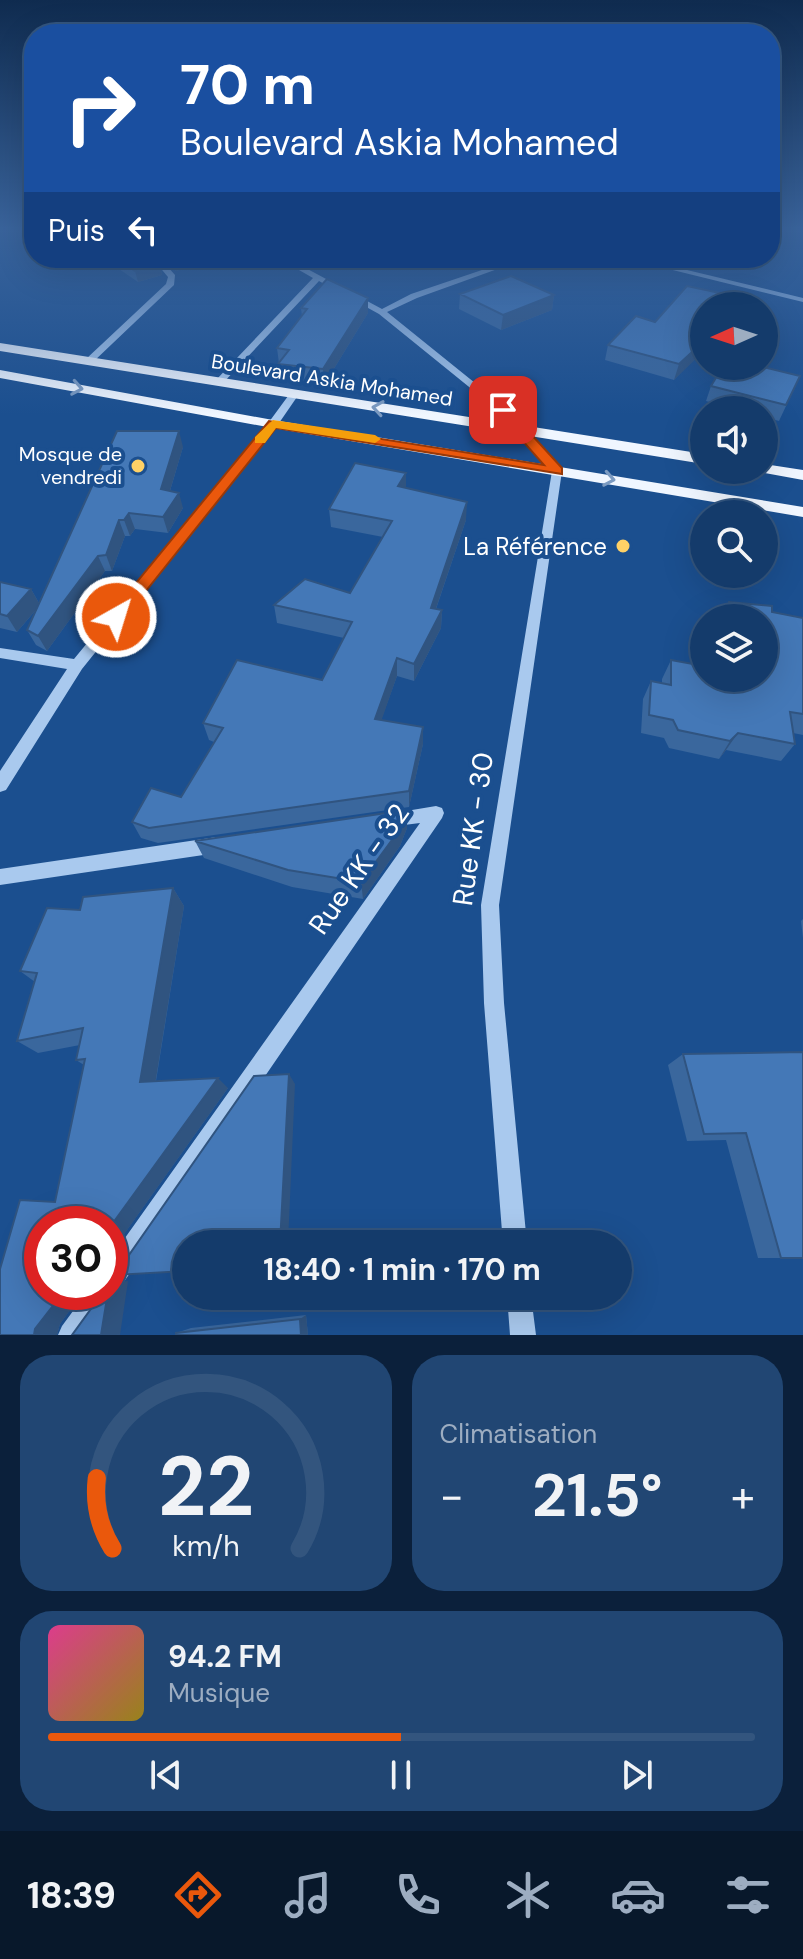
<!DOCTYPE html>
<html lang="fr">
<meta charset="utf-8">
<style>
body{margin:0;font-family:"DM Sans",sans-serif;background:#214673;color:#f1f3f6;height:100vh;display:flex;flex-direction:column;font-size:30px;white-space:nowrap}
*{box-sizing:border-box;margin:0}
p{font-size:26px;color:#9dadc1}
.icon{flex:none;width:44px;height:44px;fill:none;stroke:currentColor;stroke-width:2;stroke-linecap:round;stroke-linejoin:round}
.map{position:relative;height:1335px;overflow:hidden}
.side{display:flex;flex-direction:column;gap:20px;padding:20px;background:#0b203b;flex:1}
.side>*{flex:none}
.hud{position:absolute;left:24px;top:24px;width:756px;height:244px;border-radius:32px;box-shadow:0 8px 32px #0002,0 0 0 2px #33557e;background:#1a4fa0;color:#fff;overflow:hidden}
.needle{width:52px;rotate:267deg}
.tools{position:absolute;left:690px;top:292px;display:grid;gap:16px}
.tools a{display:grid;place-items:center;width:88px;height:88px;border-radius:50%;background:#143b6b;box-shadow:0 8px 32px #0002,0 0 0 2px #33557e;font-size:40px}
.speed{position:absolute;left:24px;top:1206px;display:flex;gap:16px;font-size:40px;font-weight:700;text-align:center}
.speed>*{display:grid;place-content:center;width:104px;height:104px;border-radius:50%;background:#143b6b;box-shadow:0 8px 32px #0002,0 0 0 2px #33557e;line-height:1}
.speed .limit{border:12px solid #d22;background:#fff;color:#111}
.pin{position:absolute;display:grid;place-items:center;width:68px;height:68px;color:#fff;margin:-34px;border-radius:16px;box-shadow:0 4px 12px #0006}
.me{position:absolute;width:88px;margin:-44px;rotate:39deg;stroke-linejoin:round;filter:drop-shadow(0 0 6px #0008)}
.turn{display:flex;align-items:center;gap:28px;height:168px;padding:0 24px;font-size:36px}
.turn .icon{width:104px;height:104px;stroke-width:2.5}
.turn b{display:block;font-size:56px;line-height:68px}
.then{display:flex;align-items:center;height:76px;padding:0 24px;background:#0003;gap:16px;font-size:30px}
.big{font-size:60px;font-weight:700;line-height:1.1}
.side .card{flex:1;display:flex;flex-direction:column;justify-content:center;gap:12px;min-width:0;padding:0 28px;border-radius:32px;background:#214673}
.side .dial{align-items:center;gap:0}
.dial svg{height:208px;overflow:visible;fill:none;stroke:#33557e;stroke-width:7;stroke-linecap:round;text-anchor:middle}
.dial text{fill:#f1f3f6;stroke:none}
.song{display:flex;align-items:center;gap:24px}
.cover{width:96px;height:96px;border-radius:12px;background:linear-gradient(135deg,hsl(330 70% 55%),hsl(50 70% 35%))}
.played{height:8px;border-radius:4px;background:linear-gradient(90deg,#ea580c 50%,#33557e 50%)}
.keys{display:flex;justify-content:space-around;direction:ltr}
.heat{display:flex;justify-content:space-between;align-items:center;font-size:44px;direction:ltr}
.side .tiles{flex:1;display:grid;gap:20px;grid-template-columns:1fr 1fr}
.card:last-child{grid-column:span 2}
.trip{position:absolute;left:172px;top:1230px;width:460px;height:80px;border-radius:40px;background:#143b6b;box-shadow:0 8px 32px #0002,0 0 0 2px #33557e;font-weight:700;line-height:80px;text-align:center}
.tabs{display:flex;height:128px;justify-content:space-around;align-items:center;background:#08182b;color:#9dadc1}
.tabs .icon{width:56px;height:56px}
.tabs .active{color:#ea580c}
.tabs b{font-size:36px;color:#f1f3f6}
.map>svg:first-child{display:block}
</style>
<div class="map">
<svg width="803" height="1335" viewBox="0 0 803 1335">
<rect width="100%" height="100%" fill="#1b4f8f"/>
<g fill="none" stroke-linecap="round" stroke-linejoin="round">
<path fill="#a9c9ee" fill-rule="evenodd" d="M152,258H160L175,275L174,285L92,363H86V359L166,284L168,277Z
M278,258H287L382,309L411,294L517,258H528L417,298L387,312L506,408L562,471L499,905L504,1003L527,1244H503L484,1003L481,905L552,471L500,412L379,314L319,281L222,384H216V380L313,278Z
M624,258H637L803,298V302Z
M291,392L299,394L277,426L82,669L6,790L0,792V771L67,669L0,658V648L74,659L269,422Z
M436,806L442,808L444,813L442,818L119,1289L114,1291L111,1301L86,1335H58L62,1326L87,1292H110V1259L420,823L388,827L382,825L380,820L382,815Z
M217,837L223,839L225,845L223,851L217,853L0,885V869Z
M507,1296H531L536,1335H510Z"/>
<path fill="#f0f6ff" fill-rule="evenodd" d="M0,343L704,454V464L0,351Z
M0,370L273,420L803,507V517L273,428L0,378Z
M764,464L803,470V480L759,472L757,470H764Z"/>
</g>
<path fill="#3a679d" d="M87,258H155L160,264L162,275L138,282L116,267L108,270Z
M164,258H219L176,271Z
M460,294L554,295L552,310L501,330L459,309Z
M748,299L674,380L605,360L608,345L655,322Z
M301,308L368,313L324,385L281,379L277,348L302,316Z
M800,376L779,421L764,417V410H737L706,401L711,386Z
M183,447L170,491L183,508L168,533L135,529L130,536H125L112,571H105L47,651L36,645L27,630L35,611L17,632L0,628V582L31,589L39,603Z
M406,473V488L466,520L436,609L442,610L441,628L414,681L397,676L381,720L423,744L409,807L158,843L141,838L132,822L181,797L214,742L209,740L203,723L322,680L344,638L277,623L274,605L350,593L383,537L331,527L329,509Z
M729,602L803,618V735L793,733L795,744L781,761L726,750L719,759L669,748L664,738L641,733L643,699L651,681L662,683V679L671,660L764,678V618H721Z
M407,828L400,846L363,899L292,887L204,858L195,841Z
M173,888L184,906L156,1081L228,1088L60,1324L57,1335H0L55,1202L84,1065L76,1060L80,1045L38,1053L17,1041L35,982L20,971L80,910Z
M803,919V938L801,921Z
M803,1052L781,1258H758L726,1140L687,1141L668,1065L683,1054Z
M306,1315L308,1335L176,1333L191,1328Z"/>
<path fill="#305480" d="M107,258H113L116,267L108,270L105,259Z
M180,258H219L176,271L173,260Z
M160,264L162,275L138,282L135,271Z
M554,295L552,310L501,330L503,315Z
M368,298V313L324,385L323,369Z
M704,341V351L674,380L679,364Z
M179,431L183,447L166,504L161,489Z
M406,473V491L398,486Z
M179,493L183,508L168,533L163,517Z
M467,502L466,520L430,626L431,608Z
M129,513L135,529L130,536L124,520Z
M119,520L125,536L112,571L106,555Z
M98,556L105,571L47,651L38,636Z
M31,589L40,605L17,632L7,616Z
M442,610L441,628L414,681V664Z
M397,658V676L376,736L375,719Z
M423,727V744L409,807V791Z
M738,733L726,750L719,759L730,741Z
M407,810V828L400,846L363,899L361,882Z
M173,888L184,906L154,1091L140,1082Z
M289,1074L295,1084L288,1244H280Z
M218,1078L228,1088L110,1254V1227Z
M128,1281L120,1335H101L108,1292H110V1283Z
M83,1292L60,1324L57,1335H34L35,1329L63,1293Z
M306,1315L308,1335H301L300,1319Z"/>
<path fill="#4478b7" stroke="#305480" stroke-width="2" d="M115,258H155L160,264L135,271Z
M511,276L554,295L503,315L460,294Z
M327,279L368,298L323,369L278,364L289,350L277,348L307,309L301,308Z
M687,286L748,299L741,306H704V341L679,364L608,345L636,316L655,322Z
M723,366H759L800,376L786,405L711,386Z
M117,431H179L161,489L179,493L163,517L129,513L124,520H119L106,555L98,556L38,636L27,630Z
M355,463L406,473L398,486L467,502L431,608L442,610L414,664L397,658L375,719L423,727L409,791L149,828L132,822L151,788L181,797L223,728L203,723L237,660L322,680L352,622L274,605L305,579L350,593L392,521L329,509Z
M0,582L31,589L7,616L0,614Z
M729,602L772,606V612L803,618V714L790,712L795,744L738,733L730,741L678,730L673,720L649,715L651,681L671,685V660L704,666V678H764V618H727Z
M407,810L400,829L361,882L288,870L195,841Z
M173,888L140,1082L218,1078L110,1227V1224H42V1292H72L63,1293L35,1329L34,1335H0V1269L20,1200L55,1202L85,1059L76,1060L83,1028L17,1041L37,973L20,971L47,908L80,910L83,897Z
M803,1052V1258H781L746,1133L704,1134L683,1054Z
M289,1074L280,1244H186V1271L115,1275L254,1076Z
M100,1292H108L101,1335H72L93,1306L97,1296Z
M300,1319L301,1335H176V1333Z"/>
<defs><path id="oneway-chevron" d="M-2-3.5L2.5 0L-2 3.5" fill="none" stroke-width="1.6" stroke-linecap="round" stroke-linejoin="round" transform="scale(2)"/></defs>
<g stroke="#7b9ac1">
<use href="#oneway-chevron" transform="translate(77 388) rotate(10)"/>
<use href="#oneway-chevron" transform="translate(378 408) rotate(-171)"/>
<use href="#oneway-chevron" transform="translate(609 479) rotate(10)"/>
</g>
<linearGradient id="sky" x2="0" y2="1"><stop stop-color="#0f2b4f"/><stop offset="0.55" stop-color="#39639b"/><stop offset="1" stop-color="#39639b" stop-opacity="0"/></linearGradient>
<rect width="803" height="415" fill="url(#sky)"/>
<path fill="#ea580c" stroke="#983908" stroke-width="2" d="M498,408H507L562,468V474L276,428L122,621L116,623L108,617L269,421L544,465L498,413Z"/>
<path fill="#f59e0b" d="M273,420L375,435L381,439L375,443L276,428L265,443H255V437Z"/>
<g fill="#ffd166" stroke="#1b4f8f" stroke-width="3">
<circle cx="138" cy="466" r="8"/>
<circle cx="623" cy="546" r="8"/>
</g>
<g text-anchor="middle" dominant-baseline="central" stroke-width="8" stroke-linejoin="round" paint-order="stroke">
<g font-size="20" fill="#fff" stroke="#1b4f8f">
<text transform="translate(332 380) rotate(9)">Boulevard Askia Mohamed</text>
</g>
<g font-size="20" fill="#fff" stroke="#1b4f8f" text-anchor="end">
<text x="122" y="454">Mosque de<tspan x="122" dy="23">vendredi</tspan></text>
</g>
<g font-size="24" fill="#fff" stroke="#1b4f8f" text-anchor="end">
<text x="607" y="546">La Référence</text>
</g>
<g font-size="28" fill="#fff" stroke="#1b4f8f">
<text transform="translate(473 829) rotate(-82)">Rue KK - 30</text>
<text transform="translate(359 869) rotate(-55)">Rue KK - 32</text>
</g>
</g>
</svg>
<div class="tools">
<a><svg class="needle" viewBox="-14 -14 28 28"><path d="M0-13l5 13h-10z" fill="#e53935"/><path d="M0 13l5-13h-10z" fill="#9dadc1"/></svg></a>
<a><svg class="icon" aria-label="sound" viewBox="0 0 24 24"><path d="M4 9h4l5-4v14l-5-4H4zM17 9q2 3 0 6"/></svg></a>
<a><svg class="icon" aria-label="search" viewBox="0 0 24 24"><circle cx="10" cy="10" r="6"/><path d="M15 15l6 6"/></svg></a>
<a><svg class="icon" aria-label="layers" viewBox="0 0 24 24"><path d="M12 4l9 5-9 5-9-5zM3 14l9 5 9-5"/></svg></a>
</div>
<div class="speed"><div class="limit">30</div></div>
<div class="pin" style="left:503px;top:410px;background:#d93025"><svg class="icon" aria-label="arrive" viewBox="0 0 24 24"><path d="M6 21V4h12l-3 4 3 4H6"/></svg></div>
<svg class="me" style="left:116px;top:617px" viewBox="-20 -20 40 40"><circle r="17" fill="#ea580c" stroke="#fff" stroke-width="3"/><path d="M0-11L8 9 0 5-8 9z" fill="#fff"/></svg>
<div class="trip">18:40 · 1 min · 170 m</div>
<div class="hud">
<div class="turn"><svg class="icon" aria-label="right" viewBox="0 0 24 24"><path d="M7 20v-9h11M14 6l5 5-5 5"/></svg><div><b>70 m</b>Boulevard Askia Mohamed</div></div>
<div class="then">Puis<svg class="icon" aria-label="left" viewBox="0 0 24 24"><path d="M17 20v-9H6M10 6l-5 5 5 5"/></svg></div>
</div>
</div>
<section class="side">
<div class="tiles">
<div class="card dial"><svg viewBox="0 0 100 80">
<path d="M14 69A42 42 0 1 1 86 69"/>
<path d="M14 69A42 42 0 0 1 8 42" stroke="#ea580c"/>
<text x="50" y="56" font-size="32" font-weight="700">22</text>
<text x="50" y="72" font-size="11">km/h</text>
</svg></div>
<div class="card"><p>Climatisation</p>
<div class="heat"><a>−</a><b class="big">21.5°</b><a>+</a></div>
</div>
<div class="card">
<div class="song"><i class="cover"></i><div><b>94.2 FM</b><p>Musique</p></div></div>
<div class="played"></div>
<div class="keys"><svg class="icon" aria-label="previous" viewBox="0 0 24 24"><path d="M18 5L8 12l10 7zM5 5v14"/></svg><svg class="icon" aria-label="pause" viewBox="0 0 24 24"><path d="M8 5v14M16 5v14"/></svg><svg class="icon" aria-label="next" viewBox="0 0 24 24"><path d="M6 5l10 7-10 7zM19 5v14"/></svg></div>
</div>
</div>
</section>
<nav class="tabs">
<b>18:39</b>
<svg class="icon active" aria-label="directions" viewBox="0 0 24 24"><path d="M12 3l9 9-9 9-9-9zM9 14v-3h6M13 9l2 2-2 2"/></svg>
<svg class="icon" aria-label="music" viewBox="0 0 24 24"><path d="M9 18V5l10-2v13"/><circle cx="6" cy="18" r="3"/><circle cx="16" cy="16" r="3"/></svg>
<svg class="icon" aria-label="phone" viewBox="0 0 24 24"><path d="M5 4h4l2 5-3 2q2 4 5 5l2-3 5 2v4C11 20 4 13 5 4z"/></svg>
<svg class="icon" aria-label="climate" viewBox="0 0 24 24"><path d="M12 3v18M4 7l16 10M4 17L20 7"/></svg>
<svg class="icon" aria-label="car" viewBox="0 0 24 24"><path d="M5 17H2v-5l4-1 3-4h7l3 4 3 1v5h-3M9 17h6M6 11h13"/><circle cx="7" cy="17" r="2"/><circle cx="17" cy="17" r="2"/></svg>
<svg class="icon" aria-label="filters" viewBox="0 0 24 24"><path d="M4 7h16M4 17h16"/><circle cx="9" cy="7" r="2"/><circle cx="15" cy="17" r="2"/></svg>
</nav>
